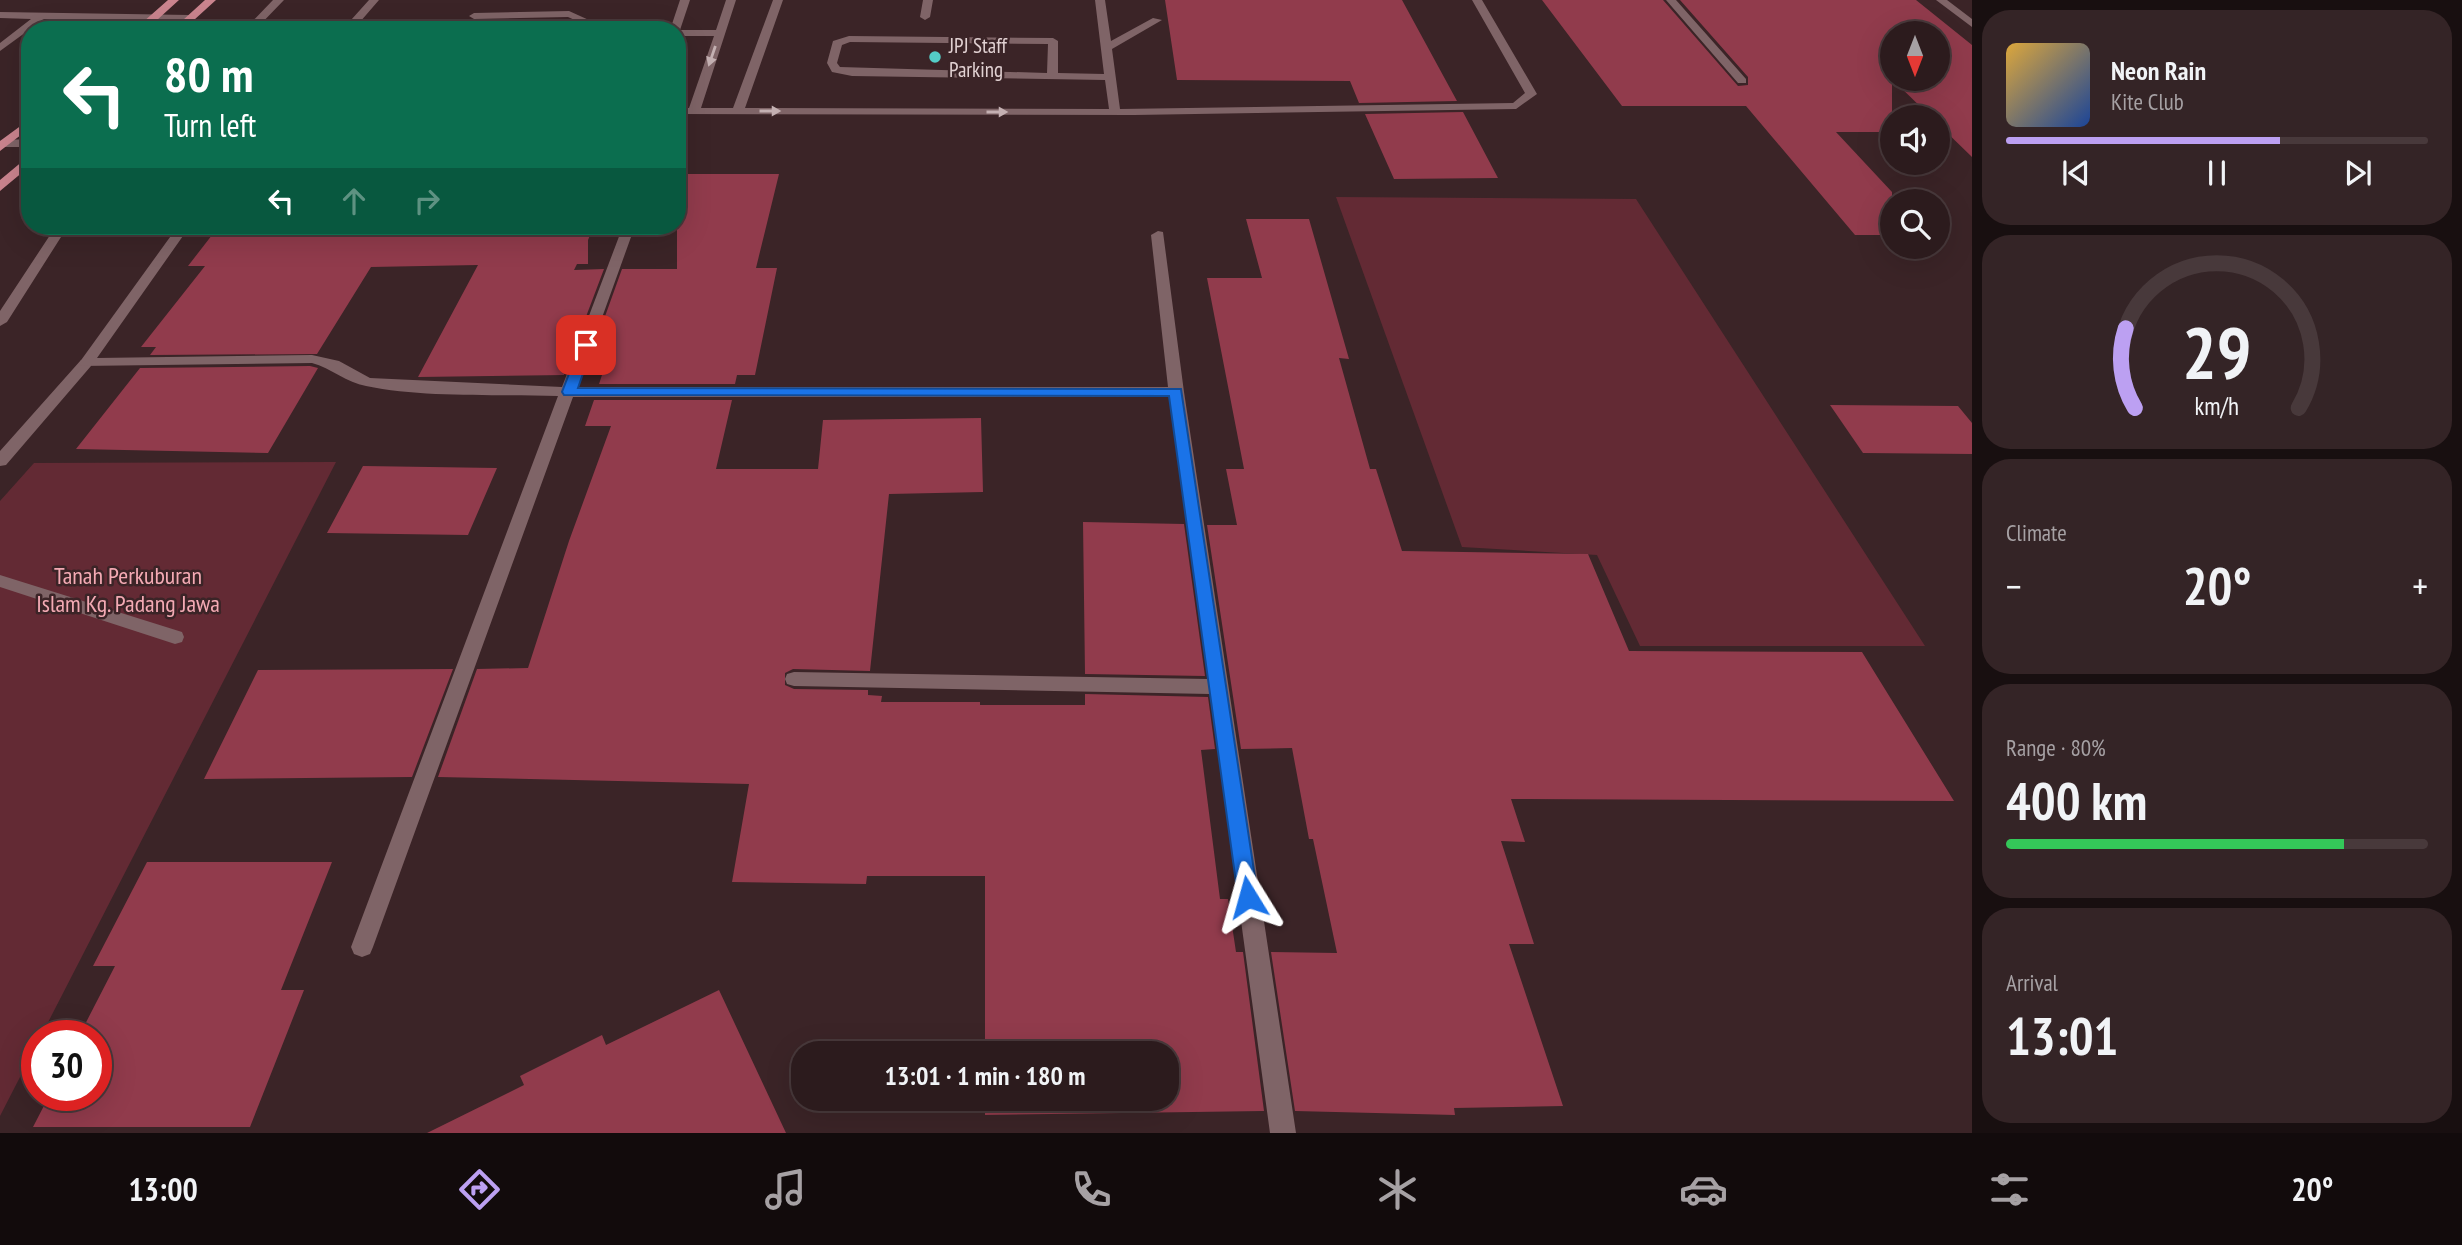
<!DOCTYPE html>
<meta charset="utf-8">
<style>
body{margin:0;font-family:"PT Sans Narrow",sans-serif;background:#342426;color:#f1f3f6;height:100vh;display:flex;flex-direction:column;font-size:26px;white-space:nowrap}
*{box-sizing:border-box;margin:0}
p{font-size:23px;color:#a6a1a4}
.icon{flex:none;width:38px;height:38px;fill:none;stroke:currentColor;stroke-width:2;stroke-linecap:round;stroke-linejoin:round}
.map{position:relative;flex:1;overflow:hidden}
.details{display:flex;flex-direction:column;gap:10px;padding:10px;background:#180f10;width:490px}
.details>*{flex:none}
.top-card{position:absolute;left:21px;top:21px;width:665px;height:214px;border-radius:28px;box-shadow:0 7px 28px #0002,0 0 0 2px #48393b;background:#0b6e4f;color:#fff;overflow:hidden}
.needle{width:46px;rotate:180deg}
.buttons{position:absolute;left:1880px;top:21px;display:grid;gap:14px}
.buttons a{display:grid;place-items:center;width:70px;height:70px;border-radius:50%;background:#2c1b1d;box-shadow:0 7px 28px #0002,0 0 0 2px #48393b;font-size:35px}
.speed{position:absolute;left:21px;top:1020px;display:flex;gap:14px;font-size:35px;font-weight:700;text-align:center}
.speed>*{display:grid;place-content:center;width:91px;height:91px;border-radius:50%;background:#2c1b1d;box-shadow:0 7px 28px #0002,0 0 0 2px #48393b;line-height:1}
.speed .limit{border:10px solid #d22;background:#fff;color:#111}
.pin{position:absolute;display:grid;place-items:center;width:60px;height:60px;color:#fff;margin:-30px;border-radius:14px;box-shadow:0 4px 10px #0006}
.me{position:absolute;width:77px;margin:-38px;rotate:352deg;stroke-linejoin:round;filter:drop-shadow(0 0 5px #0008)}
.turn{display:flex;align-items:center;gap:24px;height:147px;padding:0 28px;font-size:32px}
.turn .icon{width:91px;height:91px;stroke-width:2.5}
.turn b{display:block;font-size:49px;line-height:60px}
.lanes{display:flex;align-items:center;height:66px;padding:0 28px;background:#0003;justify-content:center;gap:35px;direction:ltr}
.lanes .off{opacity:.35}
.big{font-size:52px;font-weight:700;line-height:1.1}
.details .widget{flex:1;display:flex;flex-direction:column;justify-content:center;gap:10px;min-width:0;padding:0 24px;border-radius:28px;background:#342426}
.details .dial{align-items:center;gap:0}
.dial svg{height:182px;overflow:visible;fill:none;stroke:#48393b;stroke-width:7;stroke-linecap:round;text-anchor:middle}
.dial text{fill:#f1f3f6;stroke:none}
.song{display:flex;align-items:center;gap:21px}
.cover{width:84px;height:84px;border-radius:10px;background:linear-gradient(135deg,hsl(40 70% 55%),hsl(220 70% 35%))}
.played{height:7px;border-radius:4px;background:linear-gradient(90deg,#bca0f2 65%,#48393b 65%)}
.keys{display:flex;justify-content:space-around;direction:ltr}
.heat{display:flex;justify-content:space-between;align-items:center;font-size:38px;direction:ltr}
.charge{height:10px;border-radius:5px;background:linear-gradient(90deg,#34c759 80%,#48393b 0)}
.trip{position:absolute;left:791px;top:1041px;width:388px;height:70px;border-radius:28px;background:#2c1b1d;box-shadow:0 7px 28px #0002,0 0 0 2px #48393b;font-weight:700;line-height:70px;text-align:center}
.tabs{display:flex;height:112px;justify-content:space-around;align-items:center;background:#120b0c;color:#a6a1a4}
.tabs .icon{width:49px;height:49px}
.tabs .selected{color:#bca0f2}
.tabs b{font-size:32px;color:#f1f3f6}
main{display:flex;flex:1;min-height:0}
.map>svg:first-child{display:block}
</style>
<main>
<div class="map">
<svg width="1972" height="1133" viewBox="0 0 1972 1133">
<rect width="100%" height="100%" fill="#3b2427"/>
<path fill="#632a34" d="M1336,197L1636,199L1925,646H1640L1597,555L1462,547Z
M336,462L41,1036H37V1044L0,1116V501L34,463Z"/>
<path fill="#913b4c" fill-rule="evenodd" d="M1165,0H1402L1457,101L1359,103L1350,81L1177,80Z
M1542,0H1663L1738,86L1748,85V77L1680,0H1916L1972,45V157L1937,123V117H1931L1892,79V132H1836L1892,192V235H1855L1746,106H1622ZM1892,33H1937V79H1892Z
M1463,112L1498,178L1394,179L1365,114Z
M686,174H779L756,268H777L755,375H737L735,384H599L602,375H584L622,269H677V197Z
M1246,219H1309L1349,359L1339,358L1370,469H1376L1402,551L1588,554L1629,651L1862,652L1954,801L1511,799L1525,842L1501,841L1534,944H1509L1563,1106L1454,1108L1455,1115L1295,1111L1271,952L1337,953L1313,839H1309L1292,748L1241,749L1207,525H1237L1226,469H1244L1207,278H1262Z
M219,226H594L588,240V264H577L574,270L604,269L564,375L418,377L478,265L371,267L317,354L150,355L156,347H141L205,266H188Z
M310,366L318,368L268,453L76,449L140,368Z
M594,400H732L716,469H818L823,420L981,418L983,492L889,494L870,671L793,669L785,673V685L794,689L868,690V695L882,696L881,702H980V705H1085V694L1208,697L1215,749L1201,750L1220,899H1228L1236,952H1243L1264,1111L985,1115V1099H1167V1054H985V876H867L866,884L732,882L749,784L438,777L477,669L528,668L569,541L611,426H585Z
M1830,405L1958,406L1972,423V454L1863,453Z
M363,466L497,468L468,535L327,533Z
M1083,522L1184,524L1205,676L1085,674Z
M453,669L412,777L204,779L258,670Z
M147,862H332L281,990H304L250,1127H33L49,1096H96V1036H79L115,966H93Z
M719,990L786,1133H427L524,1085L520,1076L602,1035L606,1045Z"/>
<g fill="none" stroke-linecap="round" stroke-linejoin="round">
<path fill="#7f6467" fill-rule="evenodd" d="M273,0H284L255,30H244Z
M369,0H379L353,30H342Z
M680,0H690L680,30H716L726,0H736L701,108H733L773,0H783L745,108L1109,109L1105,80L852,76L832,72L827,63L833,41L849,36L1053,38L1058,41V73L1104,74L1095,0H1105L1111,41L1153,18L1162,20L1112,49L1120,109L1513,103L1525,93L1472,0H1482L1537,94L1516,109L1134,115L677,114V108H689L714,36H677V30H670ZM850,42L1048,44L1047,73L840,67L837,63L842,45Z
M923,0H933L930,17L925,20L920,17Z
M569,11L611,30H597L568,17L474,19L469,16L474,13Z
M0,12L190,15L195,18L190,21L44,19L0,51V43L31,19L0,18Z
M56,226H68L7,322L0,326V311Z
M86,359L91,360V366L6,465L0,466V451L81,360Z
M0,575L182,632L184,637L182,642L175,644L0,587Z"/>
<path fill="#7f6467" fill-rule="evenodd" d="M1666,0H1676L1746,79V83H1738Z
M1936,0H1947L1972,19V27Z
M30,139V147H0V141L3,140Z
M178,226H190L97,358L312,355L339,361L370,378L562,387L623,226H635L577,387H1168L1151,235L1158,231L1163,232L1184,392L1296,1133H1270L1210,694L794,686L787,684L785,679L787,674L794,672L1208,679L1169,397H573L373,947L370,954L362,957L354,954L351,947L558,396C499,394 423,398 366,386C347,383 331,368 312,363L81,366L79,363Z"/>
<path fill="#ca848e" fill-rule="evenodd" d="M168,0H179L146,30H134Z
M205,0H216L183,30H172Z
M30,119V128L0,151V141Z
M30,155V166L0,191V180Z"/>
</g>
<defs><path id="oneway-solid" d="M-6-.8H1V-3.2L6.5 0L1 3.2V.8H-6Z" transform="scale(1.75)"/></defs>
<g fill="#c4b0b2">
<use href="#oneway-solid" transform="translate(712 56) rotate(109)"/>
<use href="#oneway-solid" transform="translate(770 111)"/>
<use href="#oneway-solid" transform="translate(997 112)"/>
</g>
<path fill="#1a73e8" stroke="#114b97" stroke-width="2" d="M586,341L593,345L578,388L1181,389L1258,897L1255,903L1248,905L1241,903L1238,897L1169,396L564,395L562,392L580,345Z"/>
<circle fill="#54cdc7" stroke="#3b2427" stroke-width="2.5" cx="935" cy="57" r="7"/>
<g text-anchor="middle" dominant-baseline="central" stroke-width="5" stroke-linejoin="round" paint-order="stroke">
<g font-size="21" fill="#e1d1d2" stroke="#3b2427" text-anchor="start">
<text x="949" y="45">JPJ Staff<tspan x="949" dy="24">Parking</tspan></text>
</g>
<g font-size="24" fill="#f4aab4" stroke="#3b2427">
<text x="128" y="575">Tanah Perkuburan<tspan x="128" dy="28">Islam Kg. Padang Jawa</tspan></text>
</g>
</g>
</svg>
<div class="buttons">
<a><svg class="needle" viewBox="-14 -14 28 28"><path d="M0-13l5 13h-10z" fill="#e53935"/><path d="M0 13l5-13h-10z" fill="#a6a1a4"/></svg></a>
<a><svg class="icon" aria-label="sound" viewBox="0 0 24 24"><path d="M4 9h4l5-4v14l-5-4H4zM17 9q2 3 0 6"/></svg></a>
<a><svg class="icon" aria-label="search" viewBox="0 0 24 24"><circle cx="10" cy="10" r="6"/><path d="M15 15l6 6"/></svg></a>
</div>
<div class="speed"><div class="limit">30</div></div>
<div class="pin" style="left:586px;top:345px;background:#d93025"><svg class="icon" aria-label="arrive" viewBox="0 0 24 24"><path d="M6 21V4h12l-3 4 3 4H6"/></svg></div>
<svg class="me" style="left:1248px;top:897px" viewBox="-20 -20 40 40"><path d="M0-17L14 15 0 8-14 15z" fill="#1a73e8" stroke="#fff" stroke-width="4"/></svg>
<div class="trip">13:01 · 1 min · 180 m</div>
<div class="top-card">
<div class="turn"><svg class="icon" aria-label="left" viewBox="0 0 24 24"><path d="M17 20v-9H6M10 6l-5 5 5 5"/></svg><div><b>80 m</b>Turn left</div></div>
<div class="lanes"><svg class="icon" aria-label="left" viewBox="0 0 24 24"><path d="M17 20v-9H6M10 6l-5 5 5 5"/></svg><svg class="icon off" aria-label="ahead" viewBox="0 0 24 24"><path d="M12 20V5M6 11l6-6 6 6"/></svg><svg class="icon off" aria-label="right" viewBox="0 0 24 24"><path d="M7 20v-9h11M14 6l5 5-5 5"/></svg></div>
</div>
</div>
<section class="details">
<div class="widget">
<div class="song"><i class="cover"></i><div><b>Neon Rain</b><p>Kite Club</p></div></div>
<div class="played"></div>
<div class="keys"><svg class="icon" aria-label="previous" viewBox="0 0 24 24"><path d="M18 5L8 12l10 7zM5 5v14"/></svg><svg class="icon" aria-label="pause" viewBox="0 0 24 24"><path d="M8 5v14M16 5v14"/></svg><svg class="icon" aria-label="next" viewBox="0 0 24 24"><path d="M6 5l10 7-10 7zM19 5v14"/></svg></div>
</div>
<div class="widget dial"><svg viewBox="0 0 100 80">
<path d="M14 69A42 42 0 1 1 86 69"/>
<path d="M14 69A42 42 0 0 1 10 34" stroke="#bca0f2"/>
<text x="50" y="56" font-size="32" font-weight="700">29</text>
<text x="50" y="72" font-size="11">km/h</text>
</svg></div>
<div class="widget"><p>Climate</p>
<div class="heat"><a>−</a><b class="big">20°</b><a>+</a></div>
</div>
<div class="widget"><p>Range · 80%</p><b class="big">400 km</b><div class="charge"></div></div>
<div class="widget"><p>Arrival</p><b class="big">13:01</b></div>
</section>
</main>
<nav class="tabs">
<b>13:00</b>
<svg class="icon selected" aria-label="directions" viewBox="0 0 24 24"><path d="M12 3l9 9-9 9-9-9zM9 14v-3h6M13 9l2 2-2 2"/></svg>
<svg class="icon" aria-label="music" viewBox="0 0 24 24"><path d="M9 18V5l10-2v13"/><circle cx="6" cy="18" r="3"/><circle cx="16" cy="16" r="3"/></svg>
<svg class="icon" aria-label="phone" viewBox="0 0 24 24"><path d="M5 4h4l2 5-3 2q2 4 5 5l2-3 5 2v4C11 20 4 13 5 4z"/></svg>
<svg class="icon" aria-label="climate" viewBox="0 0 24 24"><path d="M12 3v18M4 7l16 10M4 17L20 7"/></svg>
<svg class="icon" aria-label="car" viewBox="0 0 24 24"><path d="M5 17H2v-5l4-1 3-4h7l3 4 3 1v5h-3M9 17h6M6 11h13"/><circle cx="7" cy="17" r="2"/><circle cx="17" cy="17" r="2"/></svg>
<svg class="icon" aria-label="filters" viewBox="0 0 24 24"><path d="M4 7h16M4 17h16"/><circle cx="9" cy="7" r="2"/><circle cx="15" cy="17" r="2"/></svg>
<b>20°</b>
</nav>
